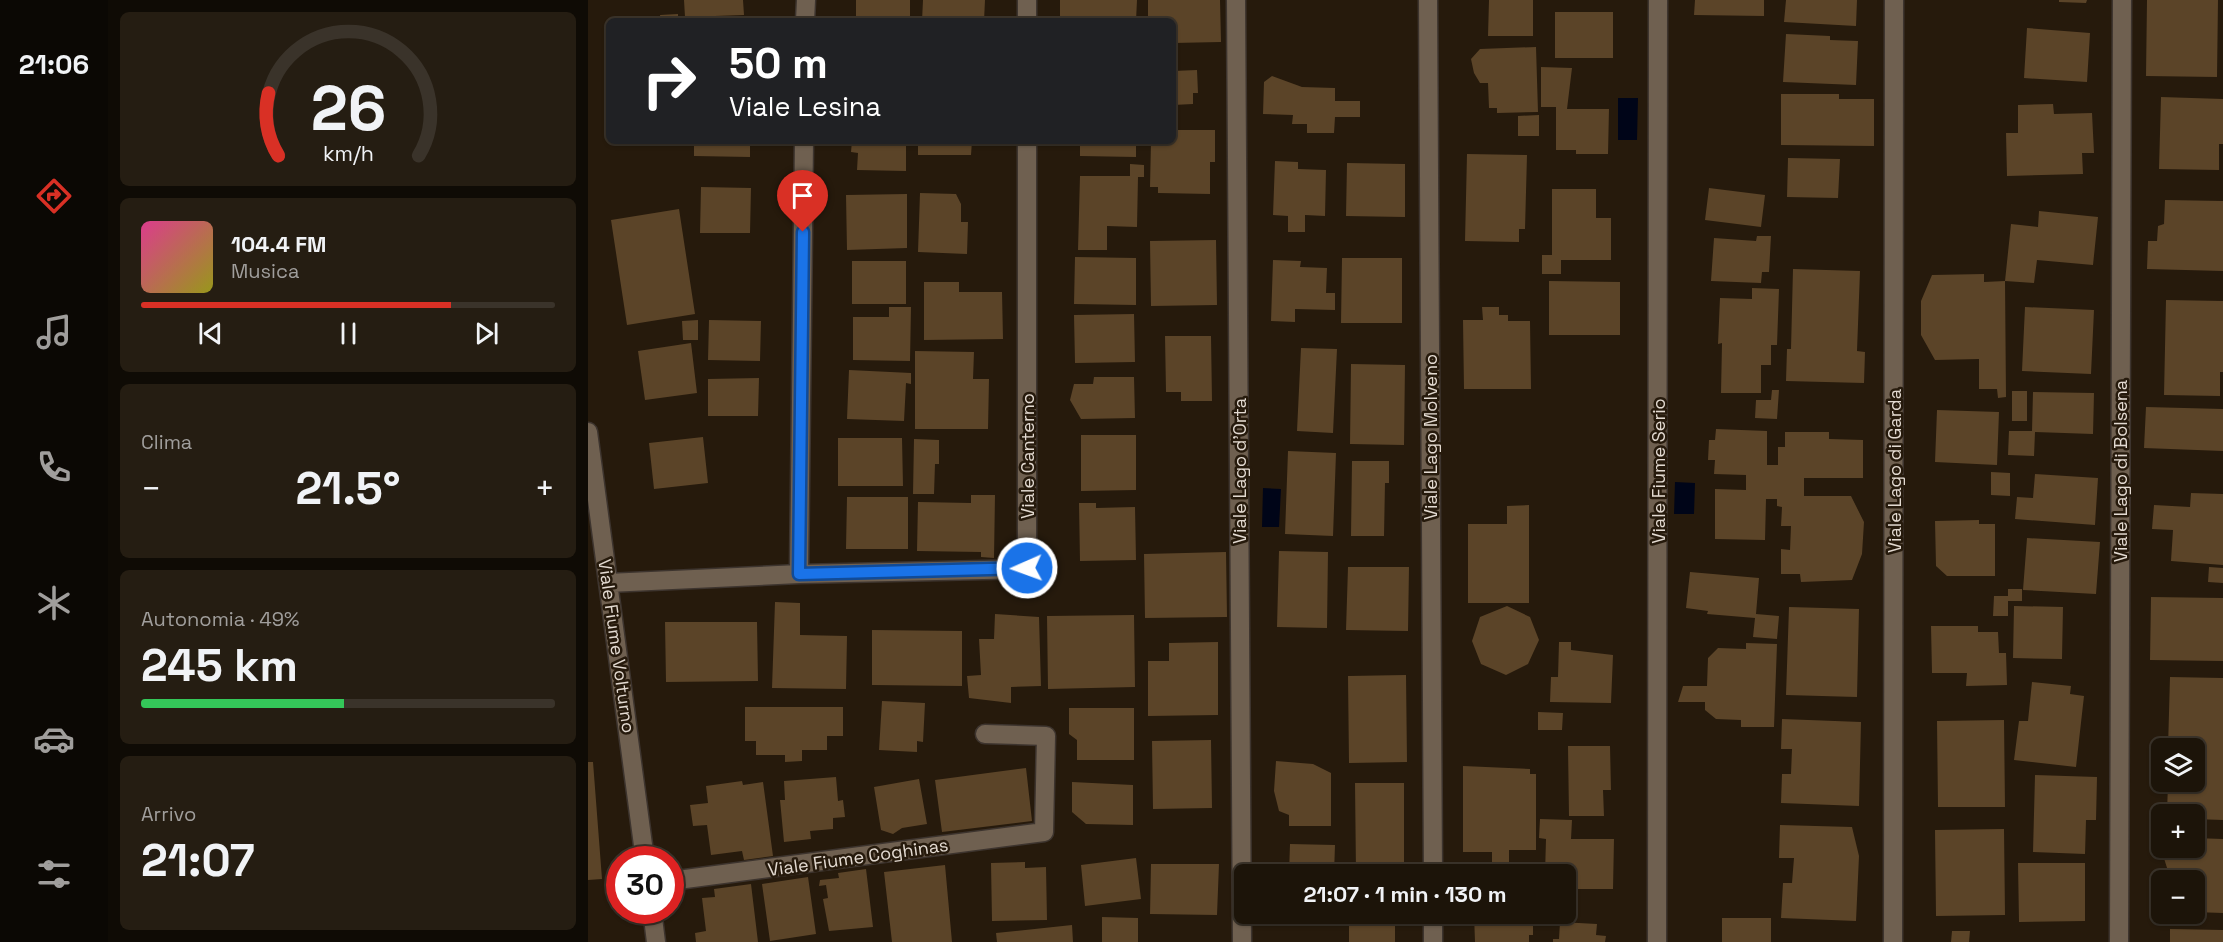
<!DOCTYPE html>
<html lang="it">
<meta charset="utf-8">
<style>
body{margin:0;font-family:"Space Grotesk",sans-serif;background:#251d12;color:#f1f3f6;height:100vh;display:flex;flex-direction:column;font-size:22px;white-space:nowrap}
*{box-sizing:border-box;margin:0}
p{font-size:20px;color:#a09e9c}
.icon{flex:none;width:33px;height:33px;fill:none;stroke:currentColor;stroke-width:2;stroke-linecap:round;stroke-linejoin:round}
.map{position:relative;flex:1;overflow:hidden}
.panel{display:flex;flex-direction:column;gap:12px;padding:12px;background:#0f0b05;width:480px}
.panel>*{flex:none}
.guide{position:absolute;left:18px;top:18px;width:570px;height:126px;border-radius:9px;box-shadow:0 2px 4px #0004,0 0 0 2px #3a332a;background:#202124;color:#fff;overflow:hidden}
.controls{position:absolute;left:1563px;top:738px;display:grid;gap:12px}
.controls a{display:grid;place-items:center;width:54px;height:54px;border-radius:9px;background:#1c1409;box-shadow:0 2px 4px #0004,0 0 0 2px #3a332a;font-size:30px}
.speed{position:absolute;left:18px;top:846px;display:flex;gap:12px;font-size:30px;font-weight:700;text-align:center}
.speed>*{display:grid;place-content:center;width:78px;height:78px;border-radius:50%;background:#1c1409;box-shadow:0 2px 4px #0004,0 0 0 2px #3a332a;line-height:1}
.speed .limit{border:9px solid #d22;background:#fff;color:#111}
.pin{position:absolute;display:grid;place-items:center;width:51px;height:51px;color:#fff;margin:-62px -26px;border-radius:50% 50% 50% 0;rotate:-45deg;box-shadow:0 0 6px #0007}
.pin .icon{rotate:45deg}
.me{position:absolute;width:66px;margin:-33px;rotate:268deg;stroke-linejoin:round;filter:drop-shadow(0 0 4px #0008)}
.turn{display:flex;align-items:center;gap:21px;height:126px;padding:0 24px;font-size:27px}
.turn .icon{width:78px;height:78px;stroke-width:2.5}
.turn b{display:block;font-size:42px;line-height:51px}
.big{font-size:45px;font-weight:700;line-height:1.1}
.panel .tile{flex:1;display:flex;flex-direction:column;justify-content:center;gap:9px;min-width:0;padding:0 21px;border-radius:9px;background:#251d12}
.panel .dial{align-items:center;gap:0}
.dial svg{height:156px;overflow:visible;fill:none;stroke:#3a332a;stroke-width:7;stroke-linecap:round;text-anchor:middle}
.dial text{fill:#f1f3f6;stroke:none}
.song{display:flex;align-items:center;gap:18px}
.cover{width:72px;height:72px;border-radius:9px;background:linear-gradient(135deg,hsl(330 70% 55%),hsl(60 70% 35%))}
.played{height:6px;border-radius:3px;background:linear-gradient(90deg,#d93025 75%,#3a332a 75%)}
.keys{display:flex;justify-content:space-around;direction:ltr}
.heat{display:flex;justify-content:space-between;align-items:center;font-size:33px;direction:ltr}
.charge{height:9px;border-radius:4px;background:linear-gradient(90deg,#34c759 49%,#3a332a 0)}
.trip{position:absolute;left:646px;top:864px;width:342px;height:60px;border-radius:9px;background:#1c1409;box-shadow:0 2px 4px #0004,0 0 0 2px #3a332a;font-weight:700;line-height:60px;text-align:center}
main{display:flex;flex:1;min-height:0}
.menu{display:flex;flex-direction:column;width:108px;justify-content:space-around;align-items:center;background:#0b0804;color:#a09e9c}
.menu .icon{width:42px;height:42px}
.menu .active{color:#d93025}
.menu b{font-size:27px;color:#f1f3f6}
.map>svg:first-child{display:block}
</style>
<main>
<nav class="menu">
<b>21:06</b>
<svg class="icon active" aria-label="directions" viewBox="0 0 24 24"><path d="M12 3l9 9-9 9-9-9zM9 14v-3h6M13 9l2 2-2 2"/></svg>
<svg class="icon" aria-label="music" viewBox="0 0 24 24"><path d="M9 18V5l10-2v13"/><circle cx="6" cy="18" r="3"/><circle cx="16" cy="16" r="3"/></svg>
<svg class="icon" aria-label="phone" viewBox="0 0 24 24"><path d="M5 4h4l2 5-3 2q2 4 5 5l2-3 5 2v4C11 20 4 13 5 4z"/></svg>
<svg class="icon" aria-label="climate" viewBox="0 0 24 24"><path d="M12 3v18M4 7l16 10M4 17L20 7"/></svg>
<svg class="icon" aria-label="car" viewBox="0 0 24 24"><path d="M5 17H2v-5l4-1 3-4h7l3 4 3 1v5h-3M9 17h6M6 11h13"/><circle cx="7" cy="17" r="2"/><circle cx="17" cy="17" r="2"/></svg>
<svg class="icon" aria-label="filters" viewBox="0 0 24 24"><path d="M4 7h16M4 17h16"/><circle cx="9" cy="7" r="2"/><circle cx="15" cy="17" r="2"/></svg>
</nav>
<section class="panel">
<div class="tile dial"><svg viewBox="0 0 100 80">
<path d="M14 69A42 42 0 1 1 86 69"/>
<path d="M14 69A42 42 0 0 1 9 37" stroke="#d93025"/>
<text x="50" y="56" font-size="32" font-weight="700">26</text>
<text x="50" y="72" font-size="11">km/h</text>
</svg></div>
<div class="tile">
<div class="song"><i class="cover"></i><div><b>104.4 FM</b><p>Musica</p></div></div>
<div class="played"></div>
<div class="keys"><svg class="icon" aria-label="previous" viewBox="0 0 24 24"><path d="M18 5L8 12l10 7zM5 5v14"/></svg><svg class="icon" aria-label="pause" viewBox="0 0 24 24"><path d="M8 5v14M16 5v14"/></svg><svg class="icon" aria-label="next" viewBox="0 0 24 24"><path d="M6 5l10 7-10 7zM19 5v14"/></svg></div>
</div>
<div class="tile"><p>Clima</p>
<div class="heat"><a>−</a><b class="big">21.5°</b><a>+</a></div>
</div>
<div class="tile"><p>Autonomia · 49%</p><b class="big">245 km</b><div class="charge"></div></div>
<div class="tile"><p>Arrivo</p><b class="big">21:07</b></div>
</section>
<div class="map">
<svg width="1635" height="942" viewBox="0 0 1635 942">
<rect width="100%" height="100%" fill="#261a0c"/>
<path fill="#000518" d="M1030,98H1050L1049,140H1030Z
M1087,482L1107,483L1106,514H1086Z
M675,488L693,489L691,527H674Z"/>
<path fill="#5b4428" d="M96,0H155L156,15L97,17Z
M268,0H322V21H268Z
M335,0H397L396,21H334Z
M472,0H549L548,21H472Z
M560,0H632L633,42L585,43V21H560Z
M901,0H945V36H900Z
M1107,0H1176V16L1106,15Z
M1198,0H1269L1268,26L1196,22Z
M1471,0H1499L1498,3L1471,2Z
M1559,0H1630L1629,77L1558,76Z
M967,12H1025V58H967Z
M90,14V21H73L72,15Z
M1439,28L1502,33L1499,82L1436,78Z
M1198,34L1242,36V40L1270,41L1268,85L1195,82Z
M21,40V68H20L16,41Z
M948,47L950,112L909,113V108H901L900,83H892L886,73L883,59L892,49Z
M953,67L984,68L979,109H1021L1020,154H988V150H968V107H953Z
M609,70L610,93H605V104L585,105V71Z
M684,76L714,87L747,88V101H772V117H747L746,133H719V124H704L705,115L675,114L676,82Z
M1193,94H1251V99H1286V146L1193,145Z
M1573,97L1635,99V144H1631V170L1571,169Z
M1465,104L1466,114L1504,113L1506,153H1494L1495,174L1419,176L1418,133H1430V105Z
M951,115V136H930V116Z
M585,130H627V162H622V194L570,193V187H562L563,141H585Z
M106,141H162V157L106,156Z
M264,141H318V171L269,170L270,153L263,152Z
M330,141H384L383,155H330Z
M492,141H548V157L492,156Z
M879,154L939,155L937,229H931V242L877,241Z
M1200,158L1252,159L1250,198L1199,197Z
M687,161L710,162V169L738,170L737,216L717,215V232H700V216L685,215Z
M759,163L817,164V217L758,216Z
M542,164L556,165V177H550L549,227L519,226V250H490L492,176H542Z
M113,187L163,188L162,233H112Z
M1121,188L1177,195L1173,227L1117,220Z
M964,189H1008V218H1023V260H973V274H954V255H964Z
M332,193L368,194L373,204V222H380L379,254L330,252Z
M319,194V248L259,250L258,195Z
M1577,200L1635,201V271L1559,269L1560,241H1569L1570,226L1576,224Z
M91,209L107,314L39,325L23,220Z
M1451,211L1510,217L1505,265L1449,260L1446,283L1417,281L1423,224L1450,227Z
M1169,236H1183L1181,272H1174L1173,283L1123,281L1126,238L1168,241Z
M628,240L629,305L563,306L562,241Z
M487,257L548,258V305L486,304Z
M754,258H814V323H753Z
M685,260L713,261L712,267L739,268L738,293H747V310L707,309V322L683,321Z
M264,261H318V304H264Z
M1205,269L1272,271L1269,351L1277,352L1276,383L1198,381L1199,349H1203Z
M1396,274V282L1417,281L1418,397L1410,398L1409,389H1391V359L1347,360L1333,335V301L1344,275Z
M961,281L1032,282V335H961Z
M336,282H371V292H414L415,339L336,340Z
M1164,288L1191,289L1189,345H1183V365H1173V393H1133L1134,343L1130,344L1132,298L1164,299Z
M1578,300L1635,301V372H1632V396L1576,395Z
M301,307H323L322,361L265,360V317H301Z
M894,307H911V315H920V321H942L943,389H876L875,320H895Z
M1437,307L1506,310L1503,374L1434,371Z
M546,314L547,362L487,363L486,315Z
M110,320V340H95L94,321Z
M121,320L173,321L172,361L120,360Z
M577,336H623L624,401H593V392H578Z
M103,343L109,393L57,400L50,351Z
M713,348L749,349L745,433L709,431Z
M327,351L386,352L385,379H401L400,429H327Z
M763,364L817,365L816,445L762,444Z
M261,370L323,373V384L318,383L316,421L259,419Z
M506,377H546L547,418L493,419L482,400L486,384H505Z
M171,378L170,416H120V379Z
M1184,390H1191L1189,419L1167,418L1168,400H1183Z
M1424,391H1439V421H1424Z
M1445,392L1506,393L1505,434L1447,432L1446,456L1420,455L1421,431H1444Z
M1558,407L1635,409V451L1556,448Z
M1349,410L1411,412L1409,465L1347,462Z
M1128,429L1179,431V465H1190V447H1197V432H1241V439L1275,440V478H1216V496H1263L1276,522L1274,554L1264,580L1213,582L1212,574H1193V549L1202,550L1203,526H1193L1194,507L1189,506V499H1178L1177,540L1127,539V489L1158,490V475L1126,474L1127,460H1120L1121,440H1127Z
M493,435H548V490L493,491Z
M115,437L120,483L66,489L61,443Z
M250,438H314L315,486H250Z
M326,439L351,440V464H347L346,494H325Z
M700,451L748,453L745,536L697,534Z
M764,461H801V483H797L796,536H763Z
M1403,472L1422,473V496L1403,495Z
M1447,474L1510,478L1507,525L1427,519L1429,497L1445,498Z
M1603,493L1635,494V565L1583,561L1585,530L1564,529L1566,505L1602,507Z
M383,495H407L406,558L393,557V552L329,551L330,502L383,503Z
M259,497H320V549H258Z
M491,503H508V508L547,507L548,560L492,561Z
M941,505V603H880V524H919V506Z
M1391,520V524H1407V576H1359L1348,566L1347,521Z
M1439,538L1512,542L1508,594L1435,590Z
M691,551L740,552L739,628L689,627Z
M638,552L639,617L557,618L556,554Z
M760,567H821L820,631L758,630Z
M1621,567L1635,568V583L1620,582Z
M1102,572L1171,578L1168,614L1191,616L1189,639L1165,637L1167,618L1119,614L1120,611L1098,608Z
M1420,589H1434V601H1420V616H1405L1406,596H1420Z
M1563,597L1635,598V661L1562,660Z
M187,602L212,603V635L259,636L258,689L184,688Z
M919,606L942,617L951,640L940,664L918,675L893,664L884,641L892,617Z
M1426,606L1475,607L1474,659L1425,658Z
M1201,607L1271,609L1269,697L1198,695Z
M407,614L451,617L453,686L423,687V703L381,698L379,676L393,675L391,639H406Z
M546,615L547,687L460,689L459,616Z
M77,622H169L170,681L78,682Z
M1343,626H1390V632H1410L1411,653H1418L1419,685L1378,686L1379,673H1344Z
M284,630L374,631V686L284,685Z
M630,642V715L560,716V661H581V643Z
M971,642H983V650L1025,655L1023,703L962,702L963,677H970Z
M1158,643L1189,644L1186,727H1153V720L1128,719L1117,710V702H1090L1095,686H1119L1120,658L1130,648L1158,649Z
M818,675L819,762L761,763L760,676Z
M1582,677L1635,678V820L1606,819V814H1579L1580,782H1606V748H1580Z
M1444,682L1483,686L1482,694L1496,696L1488,767L1426,760L1431,721H1440Z
M294,701L337,703L335,742L329,741V752L291,750Z
M157,707H255V736H239V750H214V761L197,762V755H168V741H157Z
M481,708H546V760H489V740L481,734Z
M950,712L975,713L974,730H950Z
M1194,719L1273,722L1271,806L1193,803L1194,774H1203L1204,749H1193Z
M1416,720L1417,807H1350L1349,721Z
M623,740L624,808L565,809L564,741Z
M980,746H1022L1023,790H1015L1016,816H981Z
M688,761L725,764L743,773V826H701V815L691,811L686,791Z
M0,762H5L14,879L0,880Z
M875,766L942,769V774H948V850H921V863H904V852H875Z
M438,768L444,821L354,832L347,780Z
M1447,775L1509,777L1508,820H1498L1497,854L1445,852Z
M248,777L250,801L255,800L257,817L245,818V829L222,831L223,839L196,842L192,800H197L196,781Z
M331,779L339,824L314,828L305,834L293,830L286,787Z
M154,781L155,785L175,782L185,856L156,860L154,851L123,855L119,825L105,826L102,805L120,803L118,786Z
M484,782L545,785V825L498,824L484,812Z
M767,783H816V874H768Z
M952,819L984,820L983,839H1026L1025,889H982L981,896H978V874H957L958,839L951,838Z
M1192,825L1264,827L1271,856L1268,921L1193,918L1195,883H1204L1206,858H1191Z
M1416,829L1417,915L1348,916L1347,830Z
M1606,838L1635,839V913L1606,912V880H1578L1580,871L1574,852L1578,848H1606Z
M702,844L747,845L746,874H701Z
M548,858L553,899L497,906L493,865Z
M437,862V868L458,867L459,920L404,921L403,863Z
M1430,863H1497V921L1431,922Z
M563,864H631L629,915L562,914Z
M357,865L364,942H304L296,872Z
M278,869L285,927L241,931L235,899L240,898L238,885L231,886L232,880L251,878L250,873Z
M220,877L228,934L182,941L174,884Z
M163,884L170,942H108L107,933L118,931L114,898L127,897L126,889Z
M700,914H744V926L699,925Z
M761,914H807V942H761Z
M886,914H945V935H941V942H887Z
M514,917L550,918V942H514Z
M1134,918H1183V942H1134Z
M972,922L1009,924L1008,935L1018,936L1017,942H965V939H971Z
M484,925L485,942H409L408,933Z
M1582,929L1635,930V942H1582Z
M1364,931H1382L1381,942H1363Z"/>
<g fill="none" stroke-linecap="round" stroke-linejoin="round">
<g stroke="#3d342e" stroke-width="21">
<path id="minor" d="M648,0L654,942
M840,0L845,874
M217,21L218,0
M439,21V0
M0,432L57,860
M211,574L216,141
M20,583L211,574L439,569V141
M82,881L456,832L458,736L397,734
M64,910L68,942
M845,914V942
M1069,942L1070,0
M1305,942L1306,0
M1531,942L1534,0"/>
</g>
<use href="#minor" stroke="#6f6050" stroke-width="18"/>
</g>
<g fill="none" stroke-linecap="round" stroke-linejoin="round">
<g stroke="#114b97" stroke-width="15">
<path id="route" d="M215,232L211,574L439,568"/>
</g>
<use href="#route" stroke="#1a73e8" stroke-width="10"/>
</g>
<g text-anchor="middle" dominant-baseline="central" stroke-width="5" stroke-linejoin="round" paint-order="stroke">
<g font-size="18" fill="#e3dad1" stroke="#261a0c">
<text transform="translate(842 437) rotate(-90)">Viale Lago Molveno</text>
<text transform="translate(439 456) rotate(-90)">Viale Canterno</text>
<text transform="translate(651 471) rotate(-90)">Viale Lago d'Orta</text>
<text transform="translate(1070 471) rotate(-90)">Viale Fiume Serio</text>
<text transform="translate(1306 471) rotate(-90)">Viale Lago di Garda</text>
<text transform="translate(1532 471) rotate(-90)">Viale Lago di Bolsena</text>
<text transform="translate(29 646) rotate(82)">Viale Fiume Volturno</text>
<text transform="translate(270 857) rotate(-8)">Viale Fiume Coghinas</text>
</g>
</g>
</svg>
<div class="controls">
<a><svg class="icon" aria-label="layers" viewBox="0 0 24 24"><path d="M12 4l9 5-9 5-9-5zM3 14l9 5 9-5"/></svg></a>
<a>+</a>
<a>−</a>
</div>
<div class="speed"><div class="limit">30</div></div>
<div class="pin" style="left:215px;top:232px;background:#d93025"><svg class="icon" aria-label="arrive" viewBox="0 0 24 24"><path d="M6 21V4h12l-3 4 3 4H6"/></svg></div>
<svg class="me" style="left:439px;top:568px" viewBox="-20 -20 40 40"><circle r="17" fill="#1a73e8" stroke="#fff" stroke-width="3"/><path d="M0-11L8 9 0 5-8 9z" fill="#fff"/></svg>
<div class="trip">21:07 · 1 min · 130 m</div>
<div class="guide">
<div class="turn"><svg class="icon" aria-label="right" viewBox="0 0 24 24"><path d="M7 20v-9h11M14 6l5 5-5 5"/></svg><div><b>50 m</b>Viale Lesina</div></div>
</div>
</div>
</main>
